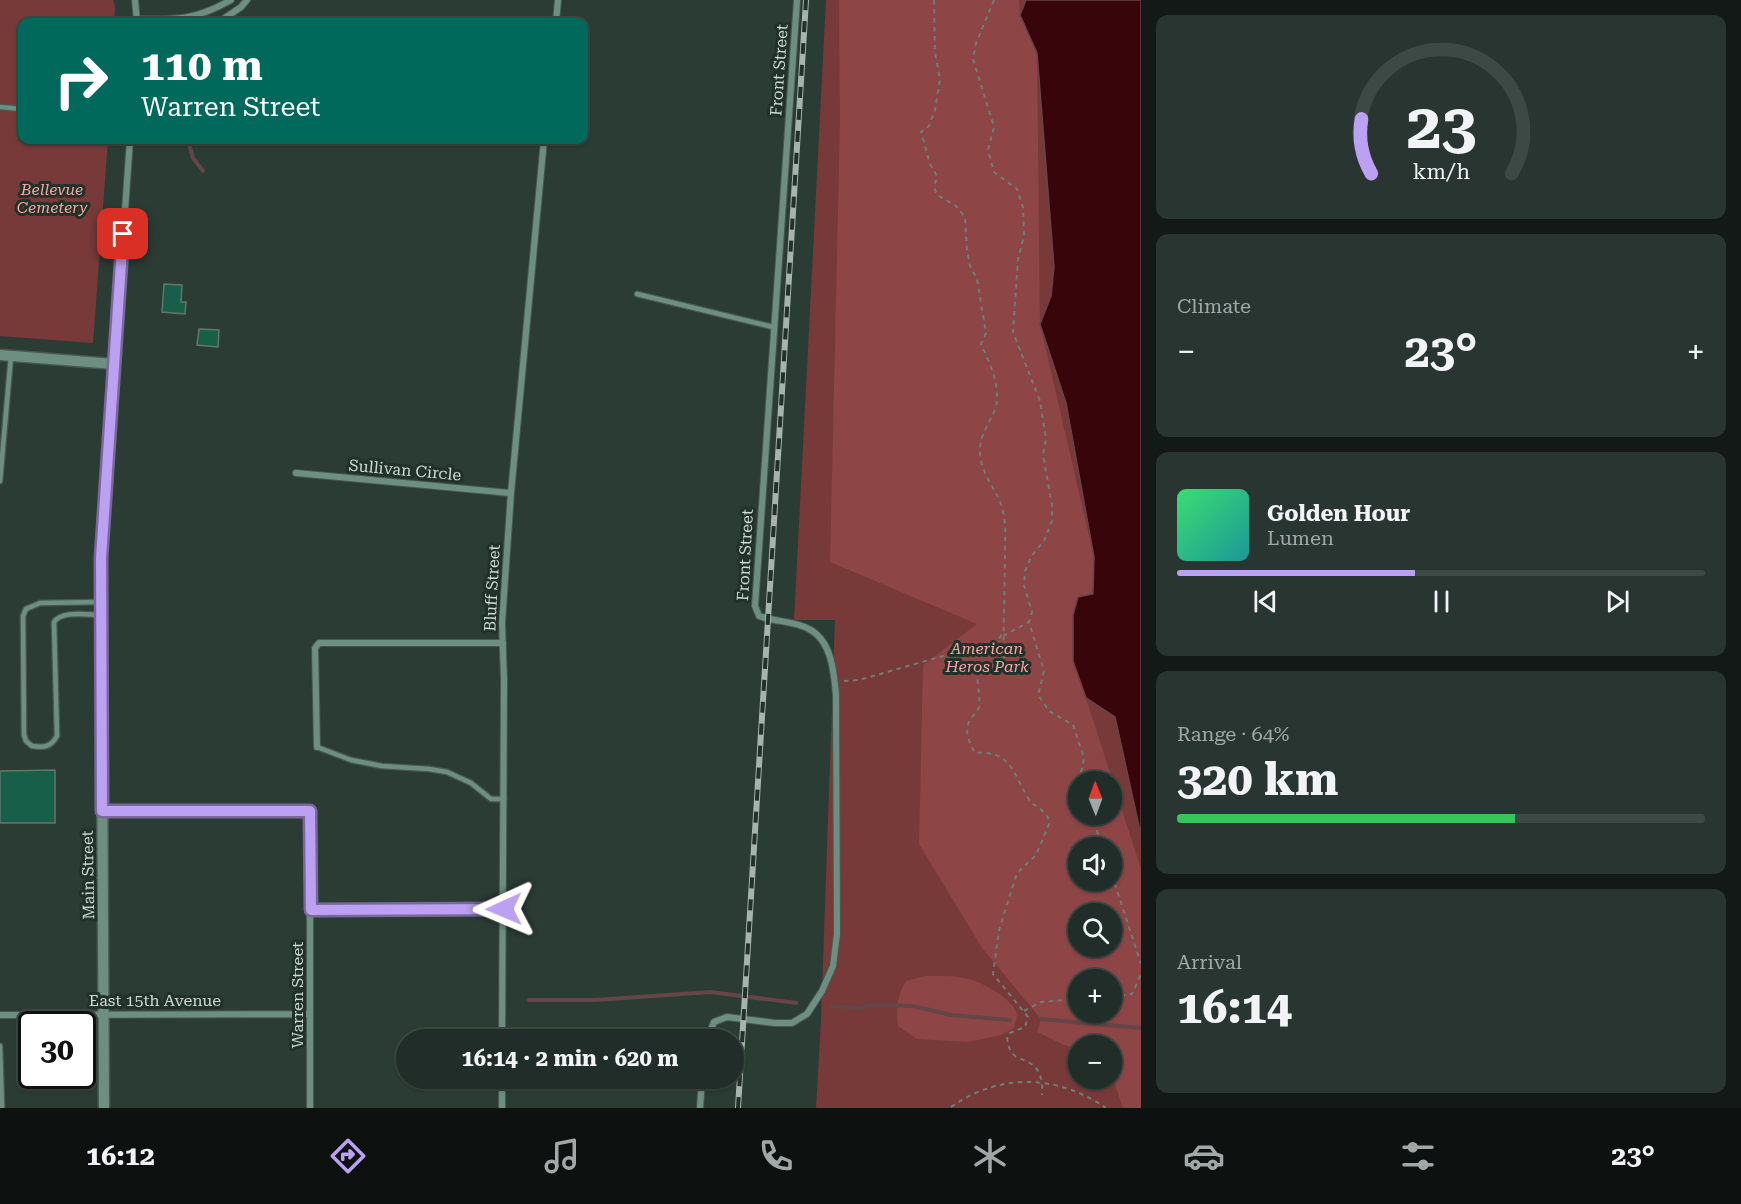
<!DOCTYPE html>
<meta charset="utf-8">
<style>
body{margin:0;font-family:"Roboto Serif",serif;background:#283530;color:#f1f3f6;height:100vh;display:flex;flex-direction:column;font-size:22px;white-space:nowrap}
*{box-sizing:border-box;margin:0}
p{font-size:20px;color:#a2a8a8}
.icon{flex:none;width:33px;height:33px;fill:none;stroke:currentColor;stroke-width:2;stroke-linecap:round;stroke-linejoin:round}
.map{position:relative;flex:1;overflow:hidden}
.drawer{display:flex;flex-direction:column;gap:15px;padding:15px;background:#121916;width:600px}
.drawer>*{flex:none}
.top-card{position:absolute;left:18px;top:18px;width:570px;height:126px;border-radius:12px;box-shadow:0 2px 4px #0004,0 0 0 2px #3d4945;background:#00695c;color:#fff;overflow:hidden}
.needle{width:39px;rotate:359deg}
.controls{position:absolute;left:1068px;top:771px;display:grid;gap:12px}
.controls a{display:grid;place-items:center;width:54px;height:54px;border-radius:50%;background:#202d28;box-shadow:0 2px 4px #0004,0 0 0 2px #3d4945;font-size:30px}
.speed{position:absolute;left:18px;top:1011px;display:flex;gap:12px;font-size:30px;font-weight:700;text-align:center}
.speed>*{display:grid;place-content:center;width:78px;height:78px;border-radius:50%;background:#202d28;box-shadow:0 2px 4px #0004,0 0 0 2px #3d4945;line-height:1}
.speed .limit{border:3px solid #111;border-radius:9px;background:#fff;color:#111}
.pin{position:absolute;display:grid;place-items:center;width:51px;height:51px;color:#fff;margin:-26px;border-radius:12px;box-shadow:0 3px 9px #0006}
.me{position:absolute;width:66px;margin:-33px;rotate:269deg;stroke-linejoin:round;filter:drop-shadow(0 0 4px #0008)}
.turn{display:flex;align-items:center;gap:21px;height:126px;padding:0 24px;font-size:27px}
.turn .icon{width:78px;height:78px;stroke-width:2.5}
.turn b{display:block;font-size:42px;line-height:51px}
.big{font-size:45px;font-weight:700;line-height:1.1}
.drawer .widget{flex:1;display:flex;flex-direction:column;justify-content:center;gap:9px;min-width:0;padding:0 21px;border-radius:12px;background:#283530}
.drawer .dial{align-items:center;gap:0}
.dial svg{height:156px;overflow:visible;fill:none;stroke:#3d4945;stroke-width:7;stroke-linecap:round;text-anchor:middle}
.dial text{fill:#f1f3f6;stroke:none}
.song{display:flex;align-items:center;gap:18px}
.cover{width:72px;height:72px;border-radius:9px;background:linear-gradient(135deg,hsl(140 70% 55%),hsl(180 70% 35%))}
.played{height:6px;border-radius:3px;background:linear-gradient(90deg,#bca0f2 45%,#3d4945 45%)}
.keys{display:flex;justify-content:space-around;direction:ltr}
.heat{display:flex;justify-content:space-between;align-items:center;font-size:33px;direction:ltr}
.charge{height:9px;border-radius:4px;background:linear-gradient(90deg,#34c759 64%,#3d4945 0)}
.trip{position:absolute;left:396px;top:1029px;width:348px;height:60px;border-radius:30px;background:#202d28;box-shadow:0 2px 4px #0004,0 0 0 2px #3d4945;font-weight:700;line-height:60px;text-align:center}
.menu{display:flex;height:96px;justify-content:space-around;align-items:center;background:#0d1210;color:#a2a8a8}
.menu .icon{width:42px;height:42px}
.menu .current{color:#bca0f2}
.menu b{font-size:27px;color:#f1f3f6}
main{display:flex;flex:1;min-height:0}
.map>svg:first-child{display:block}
</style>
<main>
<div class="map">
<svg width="1141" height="1108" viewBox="0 0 1141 1108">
<rect width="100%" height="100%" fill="#2b3c35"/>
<path fill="#783939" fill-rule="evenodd" d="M0,0H113L115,6L114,22H22V140H108L93,343L0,336Z
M826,0H1066L1141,452V1108H816L821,1020L835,620H794ZM1078,782H1112V814H1078ZM1078,848H1112V880H1078ZM1078,914H1112V946H1078ZM1078,980H1112V1012H1078ZM1078,1046H1112V1078H1078Z"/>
<path fill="#8d4546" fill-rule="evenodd" d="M839,0H1019L1020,15L1037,53L1040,324L1094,557L1086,698L1141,869V1108H1123L1112,1076V1046H1078V1049L1064,1045L1037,1032L1041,1019L982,948L919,844L923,665L977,624L830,562L840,121ZM1078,782H1112V814H1078ZM1078,848H1112V880H1078ZM1078,914H1112V946H1078ZM1078,980H1112V1012H1078Z
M925,976C940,976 958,975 972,980C984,983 1015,1001 1017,1014C1017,1018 1015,1024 1014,1028L1001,1035L968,1042L917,1039L898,1026C896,1009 897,996 906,981Z"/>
<path fill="#37050a" stroke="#654547" stroke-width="1.5" d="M1026,0H1141V835L1115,717L1086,698L1073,661V615L1078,597L1093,594L1094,557L1066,403L1040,324L1051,296L1054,267L1037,53L1020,15Z"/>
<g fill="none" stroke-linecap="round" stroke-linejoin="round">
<path stroke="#654547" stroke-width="4" d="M188,140L193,158L203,171
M529,1000H595L711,992L796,1003
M831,1006L861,1008L872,1005L913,1006L951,1015L1010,1020
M1041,1019L1141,1028"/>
</g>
<path fill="#185f49" stroke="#63766e" stroke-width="1.5" d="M164,284L182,285L181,302H186L185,314L162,312Z
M199,329L219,330L218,347L197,345Z
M55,770V823H0V771Z"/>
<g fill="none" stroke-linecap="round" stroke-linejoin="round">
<g stroke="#495852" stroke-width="7">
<path id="service" d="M0,107L22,109
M637,294L773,327
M0,481L11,356
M101,615C88,615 62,610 54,622L57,736C51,747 44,748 32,746L26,741L24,735L23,616L26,609L40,603L101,602
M317,747L351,760L382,766L429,769L447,772L471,783L491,799H504
M0,1046L2,1108"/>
</g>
<g stroke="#495852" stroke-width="8">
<path id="minor" d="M135,0L137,22
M137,19C177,20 196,20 231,0
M219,22L241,7L247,0
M556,22L558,0
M114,364L130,140
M296,473L511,493
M317,747L315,648L319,643H503
M102,811H310V1108
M311,910L504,909
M0,1015L310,1014
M502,1040L504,680L502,623L511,493L544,140
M707,1040L714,1022L727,1017L775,1023H792L807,1014L822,991L833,966L837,934L836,695C834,673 832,641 809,629C795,621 775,622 759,616L755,606L797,0
M502,1108V1078
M700,1108L702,1078"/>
</g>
<g stroke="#495852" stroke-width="13">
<path id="tertiary" d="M0,355L114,364L101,558L104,1108"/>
</g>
<path stroke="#6f7e77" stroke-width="2" stroke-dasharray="4.5 4.5" stroke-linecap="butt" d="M934,0L935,53L940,79L935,110L929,126L921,132L930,164L937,176L934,187L937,195L956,206L965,217L967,250L970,266L977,279L986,333L981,344C990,364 1004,392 993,414C987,427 979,438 980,453C982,480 1001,492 1004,517C1006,527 1005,538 1005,549C1005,586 1003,623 1004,659L997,665L978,668C975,681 981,692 979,706C978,713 972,715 969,722C964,732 970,744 975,753C1011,750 1013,773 1028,798C1035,809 1044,807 1050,822L1036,855L1017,873L999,930L993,974L1028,1017L1025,1027L1010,1033L1007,1037C1008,1044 1009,1050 1014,1055C1018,1059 1023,1059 1028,1062C1041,1068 1043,1082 1042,1095
M994,0L976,43L973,59L994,127L988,150L994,172L1017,189L1023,207L1024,236L1018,259L1013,332L1040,401L1046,439L1043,455L1052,505V521L1044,541L1032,555L1025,571L1024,585L1032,612L1029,622L1044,671L1038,695L1049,711L1073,725L1084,758L1079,782
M1003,636L1029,622
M844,681L859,680L999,640L1002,633
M1078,785L1077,795L1078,798
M1089,814L1095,824L1102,848
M1112,875L1141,964
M1112,997L1132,994L1141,974
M1024,1011L1041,1002L1078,999
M951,1107C999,1073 1057,1074 1106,1108"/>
<use href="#service" stroke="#6d8f82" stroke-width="4.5"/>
<use href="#minor" stroke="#6d8f82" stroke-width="6"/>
<use href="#tertiary" stroke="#6d8f82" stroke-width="10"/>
<g stroke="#a7b3ad" stroke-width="6">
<path id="rail" d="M738,1108L806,0"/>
</g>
<use href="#rail" stroke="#21322b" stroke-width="4" stroke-dasharray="11" stroke-linecap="butt"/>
</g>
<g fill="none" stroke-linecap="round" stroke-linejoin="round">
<g stroke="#7a689d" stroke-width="15">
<path id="route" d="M123,234L101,558L102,811H310L311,910L504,909"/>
</g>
<use href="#route" stroke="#bca0f2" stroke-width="10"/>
</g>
<g text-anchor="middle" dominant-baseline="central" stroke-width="6" stroke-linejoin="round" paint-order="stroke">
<g font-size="16" fill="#cfd9d4" stroke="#21322b">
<text transform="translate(779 70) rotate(-86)">Front Street</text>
<text transform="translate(405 470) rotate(5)">Sullivan Circle</text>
<text transform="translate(745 555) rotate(-87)">Front Street</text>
<text transform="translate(492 588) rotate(-87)">Bluff Street</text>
<text transform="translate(88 875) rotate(-91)">Main Street</text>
<text transform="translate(297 995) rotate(-90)">Warren Street</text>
<text x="155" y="1000">East 15th Avenue</text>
</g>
<g font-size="16" font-style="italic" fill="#f9a4a2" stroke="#21322b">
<text x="52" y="189">Bellevue<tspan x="52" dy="18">Cemetery</tspan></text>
<text x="987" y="648">American<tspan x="987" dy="18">Heros Park</tspan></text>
</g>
</g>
</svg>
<div class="controls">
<a><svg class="needle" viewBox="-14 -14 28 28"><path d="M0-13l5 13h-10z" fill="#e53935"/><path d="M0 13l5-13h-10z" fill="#a2a8a8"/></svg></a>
<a><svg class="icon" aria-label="sound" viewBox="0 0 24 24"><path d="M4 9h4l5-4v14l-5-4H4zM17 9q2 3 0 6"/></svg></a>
<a><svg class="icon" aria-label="search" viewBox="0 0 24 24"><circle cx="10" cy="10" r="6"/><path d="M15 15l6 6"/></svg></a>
<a>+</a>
<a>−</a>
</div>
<div class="speed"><div class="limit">30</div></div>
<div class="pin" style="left:123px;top:234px;background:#d93025"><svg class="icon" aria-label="arrive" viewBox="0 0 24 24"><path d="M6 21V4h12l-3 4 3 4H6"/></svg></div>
<svg class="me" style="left:504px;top:909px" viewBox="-20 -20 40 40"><path d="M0-17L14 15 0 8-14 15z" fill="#bca0f2" stroke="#fff" stroke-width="4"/></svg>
<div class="trip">16:14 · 2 min · 620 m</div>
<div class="top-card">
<div class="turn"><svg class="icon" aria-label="right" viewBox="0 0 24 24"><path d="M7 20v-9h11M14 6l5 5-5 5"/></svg><div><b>110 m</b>Warren Street</div></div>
</div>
</div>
<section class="drawer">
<div class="widget dial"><svg viewBox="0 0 100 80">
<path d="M14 69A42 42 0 1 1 86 69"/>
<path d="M14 69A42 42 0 0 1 9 41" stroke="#bca0f2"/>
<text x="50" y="56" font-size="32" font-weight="700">23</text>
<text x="50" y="72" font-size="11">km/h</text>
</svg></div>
<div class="widget"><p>Climate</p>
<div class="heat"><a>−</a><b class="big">23°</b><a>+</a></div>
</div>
<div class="widget">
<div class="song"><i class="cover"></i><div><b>Golden Hour</b><p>Lumen</p></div></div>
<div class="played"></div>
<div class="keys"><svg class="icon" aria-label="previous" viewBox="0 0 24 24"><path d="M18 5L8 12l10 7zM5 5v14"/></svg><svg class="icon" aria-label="pause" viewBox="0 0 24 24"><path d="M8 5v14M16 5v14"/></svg><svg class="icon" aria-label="next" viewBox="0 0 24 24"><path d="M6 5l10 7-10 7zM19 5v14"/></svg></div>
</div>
<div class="widget"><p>Range · 64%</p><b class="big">320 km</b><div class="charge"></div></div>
<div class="widget"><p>Arrival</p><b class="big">16:14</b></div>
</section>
</main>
<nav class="menu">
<b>16:12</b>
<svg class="icon current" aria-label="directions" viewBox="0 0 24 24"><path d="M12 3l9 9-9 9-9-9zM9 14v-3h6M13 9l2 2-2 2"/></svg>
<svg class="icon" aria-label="music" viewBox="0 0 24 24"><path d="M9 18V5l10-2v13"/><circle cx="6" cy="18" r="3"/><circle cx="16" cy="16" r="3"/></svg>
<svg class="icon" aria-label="phone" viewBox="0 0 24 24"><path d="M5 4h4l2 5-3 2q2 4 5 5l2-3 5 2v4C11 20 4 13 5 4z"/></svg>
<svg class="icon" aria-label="climate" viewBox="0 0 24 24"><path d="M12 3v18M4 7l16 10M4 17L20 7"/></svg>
<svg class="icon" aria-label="car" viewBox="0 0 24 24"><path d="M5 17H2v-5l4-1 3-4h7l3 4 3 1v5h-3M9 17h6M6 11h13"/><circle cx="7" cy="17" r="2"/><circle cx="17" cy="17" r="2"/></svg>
<svg class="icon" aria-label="filters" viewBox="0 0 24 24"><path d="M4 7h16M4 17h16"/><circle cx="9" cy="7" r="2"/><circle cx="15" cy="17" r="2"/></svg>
<b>23°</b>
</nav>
